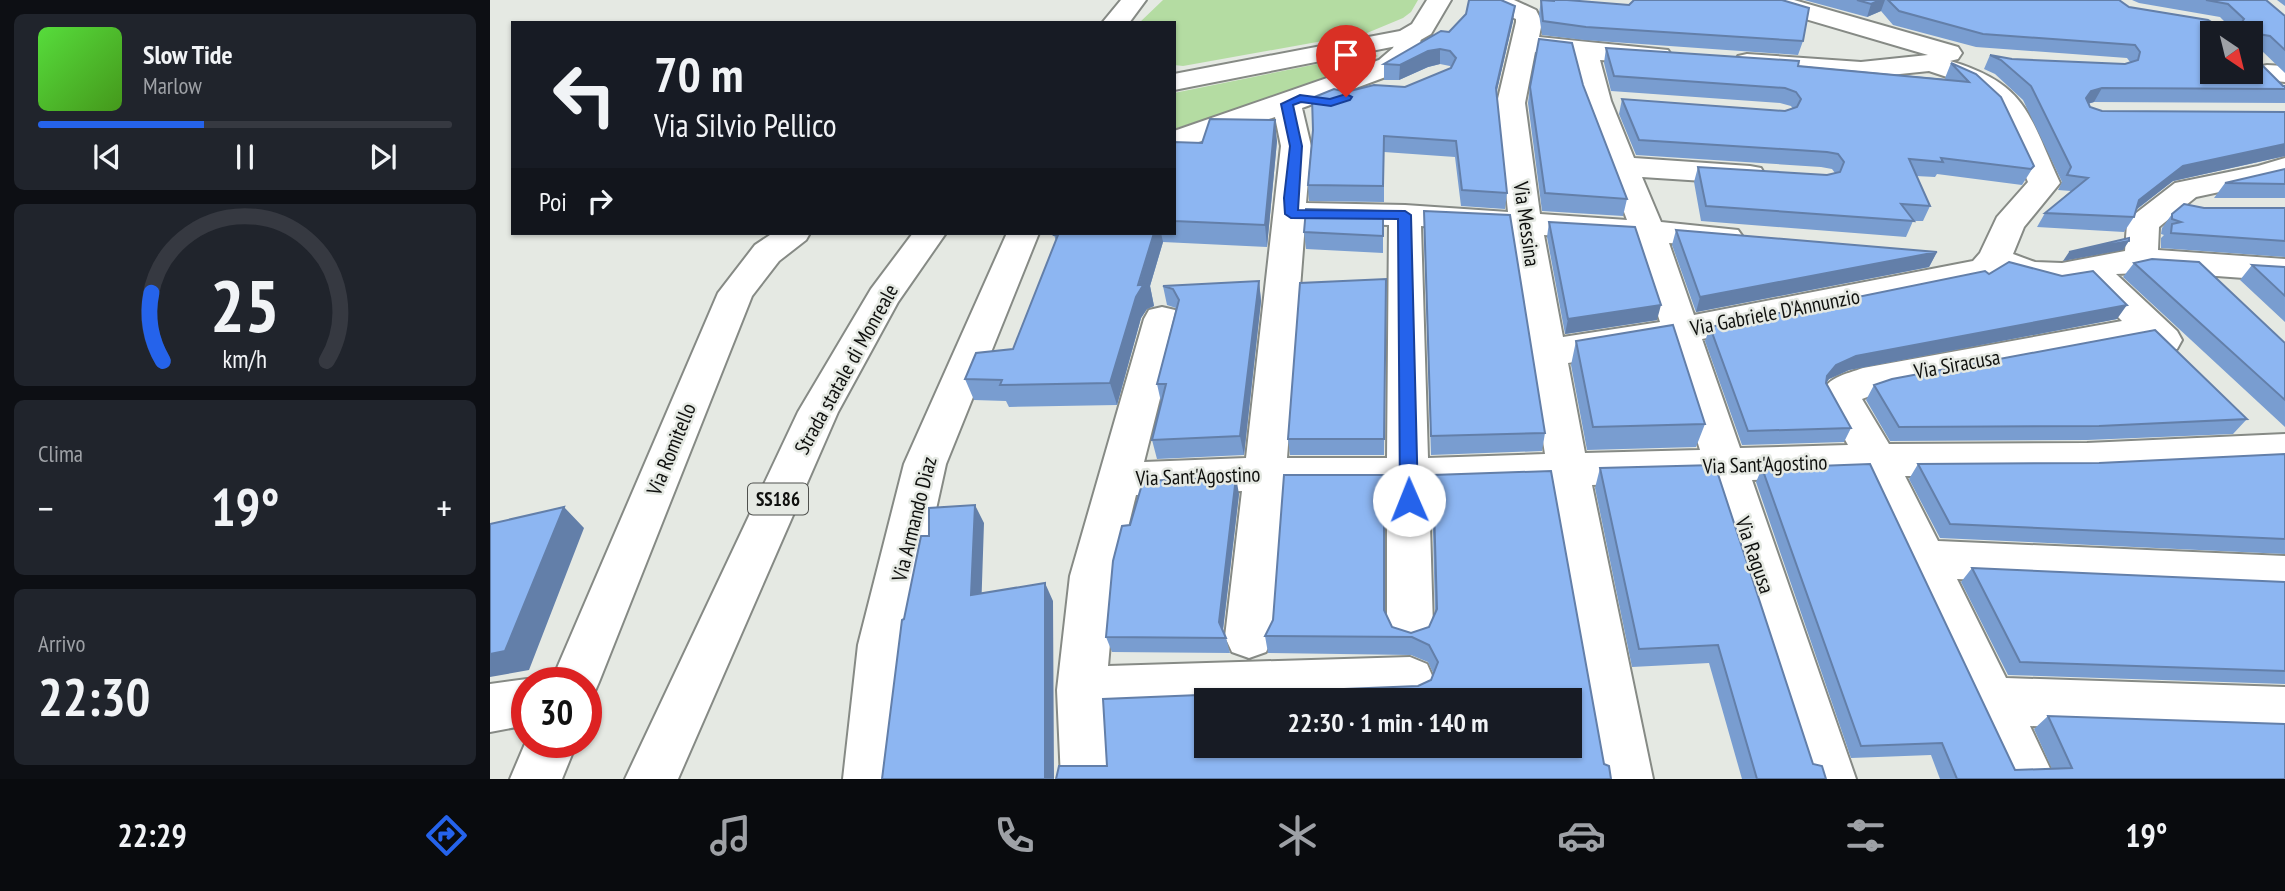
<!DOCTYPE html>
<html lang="it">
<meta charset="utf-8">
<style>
body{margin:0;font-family:"PT Sans Narrow",sans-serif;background:#20242c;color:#f1f3f6;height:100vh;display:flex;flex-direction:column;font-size:26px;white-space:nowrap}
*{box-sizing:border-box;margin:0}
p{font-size:23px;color:#9ea1a6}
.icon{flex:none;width:38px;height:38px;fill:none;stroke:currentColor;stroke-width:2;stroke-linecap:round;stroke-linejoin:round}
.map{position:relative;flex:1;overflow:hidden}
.side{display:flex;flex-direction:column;gap:14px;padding:14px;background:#0d0f14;width:490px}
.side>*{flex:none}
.hud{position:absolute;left:21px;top:21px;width:665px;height:214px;border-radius:0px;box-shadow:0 2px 5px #0004;background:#171b24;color:#f1f3f6;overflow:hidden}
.needle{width:46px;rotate:145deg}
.fabs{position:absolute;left:1710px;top:21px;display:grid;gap:14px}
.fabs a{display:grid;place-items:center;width:63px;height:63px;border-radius:0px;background:#171b24;box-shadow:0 2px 5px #0004;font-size:35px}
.speed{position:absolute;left:21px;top:667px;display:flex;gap:14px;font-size:35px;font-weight:700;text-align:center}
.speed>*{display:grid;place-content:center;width:91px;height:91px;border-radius:50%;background:#171b24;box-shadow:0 2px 5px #0004;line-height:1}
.speed .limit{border:10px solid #d22;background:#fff;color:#111}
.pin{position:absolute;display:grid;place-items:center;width:60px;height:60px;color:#fff;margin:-72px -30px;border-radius:50% 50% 50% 0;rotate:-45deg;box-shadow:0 0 7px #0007}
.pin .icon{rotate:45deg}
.me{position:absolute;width:77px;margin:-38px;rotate:359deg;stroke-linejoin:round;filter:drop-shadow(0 0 5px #0008)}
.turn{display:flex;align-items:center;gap:24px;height:147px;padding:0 28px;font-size:32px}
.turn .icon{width:91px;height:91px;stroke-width:2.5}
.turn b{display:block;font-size:49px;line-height:60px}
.then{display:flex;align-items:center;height:66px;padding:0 28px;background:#0003;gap:14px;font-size:26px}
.big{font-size:52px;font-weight:600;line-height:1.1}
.side .widget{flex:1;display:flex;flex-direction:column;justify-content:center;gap:10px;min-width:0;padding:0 24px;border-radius:10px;background:#20242c}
.side .dial{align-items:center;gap:0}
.dial svg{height:182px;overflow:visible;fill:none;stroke:#363941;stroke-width:7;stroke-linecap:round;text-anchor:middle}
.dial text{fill:#f1f3f6;stroke:none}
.song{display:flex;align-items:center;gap:21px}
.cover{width:84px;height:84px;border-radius:10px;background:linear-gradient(135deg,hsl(110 70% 55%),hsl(100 70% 35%))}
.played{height:7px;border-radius:4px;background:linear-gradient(90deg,#2563eb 40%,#363941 40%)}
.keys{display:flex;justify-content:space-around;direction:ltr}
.heat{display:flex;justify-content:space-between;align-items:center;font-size:38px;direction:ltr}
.trip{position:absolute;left:704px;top:688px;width:388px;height:70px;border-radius:0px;background:#171b24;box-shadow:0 2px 5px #0004;font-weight:600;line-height:70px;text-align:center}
.tab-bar{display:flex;height:112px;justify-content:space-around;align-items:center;background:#090b0e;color:#9ea1a6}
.tab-bar .icon{width:49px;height:49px}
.tab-bar .on{color:#2563eb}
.tab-bar b{font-size:32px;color:#f1f3f6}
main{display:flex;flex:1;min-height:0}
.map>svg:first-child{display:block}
</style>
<main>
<section class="side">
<div class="widget">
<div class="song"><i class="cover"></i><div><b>Slow Tide</b><p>Marlow</p></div></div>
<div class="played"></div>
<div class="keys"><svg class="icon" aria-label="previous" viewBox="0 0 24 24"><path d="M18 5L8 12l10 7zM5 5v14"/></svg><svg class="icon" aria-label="pause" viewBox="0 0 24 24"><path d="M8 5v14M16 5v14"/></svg><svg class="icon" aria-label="next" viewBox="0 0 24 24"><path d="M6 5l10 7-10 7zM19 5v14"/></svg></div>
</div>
<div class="widget dial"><svg viewBox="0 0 100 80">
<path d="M14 69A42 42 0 1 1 86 69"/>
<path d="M14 69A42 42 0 0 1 9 39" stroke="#2563eb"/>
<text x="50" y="56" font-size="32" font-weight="700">25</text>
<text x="50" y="72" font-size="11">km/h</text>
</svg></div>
<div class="widget"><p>Clima</p>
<div class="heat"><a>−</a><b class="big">19°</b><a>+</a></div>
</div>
<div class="widget"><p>Arrivo</p><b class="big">22:30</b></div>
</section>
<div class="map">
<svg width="1795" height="779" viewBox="0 0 1795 779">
<rect width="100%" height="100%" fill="#e5e9e3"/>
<path fill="#b4dca2" d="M673,0H928L921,12L913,18L877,33L693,66L684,65V23H649Z
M882,53L888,56L792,94L684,129V93Z"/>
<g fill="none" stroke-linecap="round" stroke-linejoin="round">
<g stroke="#868a85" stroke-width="4">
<path id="street" d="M991,0H1024L1046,10L1052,22L1049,37L1178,50L1182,56L1178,62L1169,64L1110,60L1121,101L1144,158L1260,166L1271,168L1275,175L1271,182L1260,184L1152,177L1171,222L1248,230L1253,237L1248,244L1236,247L1179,243L1204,315L1483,261L1490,253L1507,217L1538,182L1508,110L1495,96L1466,80L1439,71L1371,78L1248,68L1244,62L1248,56L1257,54L1371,62L1438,55L1268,5L1265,0H1304L1468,47L1472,53L1468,59L1460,61C1538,84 1539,116 1570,183L1534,227L1523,254L1545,262L1572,263L1635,251L1637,224L1641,217L1685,183L1768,166L1795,158V178L1706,197L1669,227L1668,250L1795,259V281L1672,272L1626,274L1687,331L1692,340L1687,349C1673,353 1664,352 1654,342L1393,391L1372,399L1399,444L1597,443L1795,434V466L1597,475L1415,476L1448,541L1795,556V594L1467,579L1516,678L1795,687V735L1540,726L1565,779H1512L1374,476L1262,480L1366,779H1314L1220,481L1102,485L1163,779H1111L1060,487L939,491L943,627L937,642L920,648L903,642L897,627V491H794L783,637L776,652L759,658L742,652L735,637L752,491L646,495L626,576L618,666L920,657L937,664L944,680L937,696L927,700H716V709L618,712L623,779H571L567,690L580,576L654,319L659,310L672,307L685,310L690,319L654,462L756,458L791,146L785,117L684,150V131L889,60L903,48L909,32L918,29L927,32L931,37L929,51L909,72L812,108L821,146L816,203L915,205L1018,212L1007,103L1026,22V19L994,5ZM1045,52L1082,57L1093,101L1137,220L1050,214L1035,103ZM815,223L899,225L897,458H797ZM931,226L1020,232L1055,454L938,458ZM1054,235L1145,241L1170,322L1073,337ZM1510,273L1556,286L1593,282L1632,321L1373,368C1357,374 1332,378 1332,398L1358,445L1250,448L1212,339L1494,281L1506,278ZM1178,346L1210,450L1095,453L1078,363Z
M1777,65L1795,66V82L1767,79L1763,73L1767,67Z
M283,233H320L316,240L289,261L262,296L109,682L102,698L96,700V682H61L228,293L265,245Z
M517,233H549L456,464L416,645L405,779H353L368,645L414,464Z
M37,679L47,682H37V725L0,732V684Z
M37,739V742H87L72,779H20Z"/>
</g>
<g stroke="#868a85" stroke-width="4">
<path id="secondary" d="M937,0H961L941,34L927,42L684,90V74L910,31L922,24Z"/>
</g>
<g stroke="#868a85" stroke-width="4">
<path id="primary" d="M631,0H656L639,23H612Z
M423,233H456L408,302L348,412L188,779H135L308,412L381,289Z"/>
</g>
<use href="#street" fill="#fff" fill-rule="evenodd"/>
<use href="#secondary" fill="#fff" fill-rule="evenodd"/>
<use href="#primary" fill="#fff" fill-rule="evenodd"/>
</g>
<path fill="#799dd0" d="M1051,0L1313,41L1308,55L1094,40L1052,35L1049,14Z
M1314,0H1629L1639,7L1730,27L1733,22H1735L1730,17L1649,3L1642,0H1776L1795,16V73L1771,50L1767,49V60L1793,86H1795V103L1604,102L1598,104L1600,107L1612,111L1795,112V156L1683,181L1646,210L1644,217L1634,232L1547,227L1555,213L1581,191L1568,190L1572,182L1533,100L1505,74L1494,69L1500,55L1522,59L1635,64L1640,62L1637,58L1486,47L1403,25L1391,11L1377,17Z
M1787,0H1795V6Z
M1023,21L1006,94L1017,193L1015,209L971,206L965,157L894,152V202L819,201L818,185L856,92L915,87L961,68L960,66L950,64L938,67L909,80H894V64L959,32Z
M1116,48L1456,79L1455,78L1461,63L1486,74L1544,166L1532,185L1447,174L1445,177L1426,176L1440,206L1433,221H1423L1416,237L1211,221L1204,182L1208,167L1337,175L1345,173L1342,169L1331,167L1146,155L1129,114L1132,99L1295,111L1303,109L1301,106L1290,103L1121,91L1114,63Z
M1093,85L1137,199L1133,216L1052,211L1038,103L1040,87Z
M787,141L777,247L673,242L660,286L664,306L657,309L651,318L627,405L519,407L516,401L484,400L475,379L523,349L566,241L564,235L565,233H684V142L712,143Z
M1795,169V198H1724L1735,183Z
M1714,208H1795V257L1671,248V238L1674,235L1671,234L1672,228L1682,214Z
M893,211V253L816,249L814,232Z
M934,211L1055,433L1052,451L941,455L934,230Z
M1059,222L1167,320L1075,334L1057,237Z
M1186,230L1447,252L1439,267L1206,312L1182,245Z
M1644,263L1795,343V427L1633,277Z
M1762,265L1795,267V322L1750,280Z
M1499,274L1627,319L1359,370L1339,379L1336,383L1361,428L1354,442L1252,445L1215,341L1220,327Z
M896,279L894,455H800L798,439Z
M769,281L771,301L754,455L667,459L662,440L671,402L667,384L686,308L677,305L673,286Z
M1086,341L1215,424L1206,447L1097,450L1081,365Z
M1384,385L1757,419L1743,434L1597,440L1400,441L1376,400Z
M1795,454V554L1450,538L1419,479L1428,464L1609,463Z
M1110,468L1323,764L1336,779H1252L1219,663L1142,667L1105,488Z
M1272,468L1525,770L1562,769L1544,729L1558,716L1795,779H1450L1441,755L1361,758L1266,482Z
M943,475L1114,764L617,766L928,686L941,680L943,673L938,662L921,655L778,653L775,636L894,610L902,627L921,633L939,627L945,613L942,494Z
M749,494L733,631L736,638L740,653L622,652L616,637L640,525Z
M1482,568L1795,582V684L1518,675L1471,582Z"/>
<path fill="#637fa9" d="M1390,0H1395L1391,11L1377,17L1381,4Z
M1025,6L1023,21L1004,103L1006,88Z
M950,49V64L938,67L909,80L910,65L938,51Z
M1612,88L1604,102L1593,105L1596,98L1601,91Z
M785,120L787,141L777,247L775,225Z
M1795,144V156L1683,181L1639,215L1649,200L1693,166Z
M664,233H671L673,242L660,286L664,306L657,309L651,318L627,405L620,383Z
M1639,241L1633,250L1573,261L1579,252Z
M1447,252L1439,267L1206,312L1210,297Z
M769,281L771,301L754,455L750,436Z
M1171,305L1167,320L1075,334L1078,319Z
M1637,305L1627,319L1359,370L1339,379L1331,390L1337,376L1346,365L1366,356Z
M746,477L749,494L732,637L729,622Z
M485,505L494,523L491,613L481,595Z
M74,507L94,528L39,670L0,677V654Z
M555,583L563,601L564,779H555Z"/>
<path fill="#8db6f2" stroke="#637fa9" stroke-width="2" fill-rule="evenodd" d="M979,0H1011L1025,6L1006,88L1017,193L972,190L966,141L894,136L893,186L818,185L823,130L822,98L844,89L856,92L884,85L915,87L961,68L966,58L960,51L950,49L938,51L910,65L894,64L951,31L959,32L976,14Z
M1051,0L1064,1V0H1077L1139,5L1144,0H1292L1319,8L1313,41L1096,27L1053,21Z
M1367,0H1390L1381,4Z
M1398,0H1629L1639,7L1718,20L1731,28L1733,22H1752L1754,19L1738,4L1716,0H1776L1795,16V50L1780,36L1768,34L1767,60L1793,86H1795V89L1612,88L1601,91L1596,98L1600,107L1612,111L1795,112V144L1693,166L1649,200L1644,217L1555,213L1598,178L1577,175L1581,167L1541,86L1511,60L1500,55L1522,59L1635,64L1648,60L1650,52L1645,45L1493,34L1409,11ZM1722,33H1760V72H1722Z
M1049,39L1082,43L1093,85L1137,199L1055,193L1040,87Z
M1116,48L1309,61L1308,66L1479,82L1461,63L1486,74L1511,97L1544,166L1541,169L1451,158L1453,162L1419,159L1440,206L1411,204L1424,221L1216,206L1208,167L1337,175L1350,172L1354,162L1348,154L1337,152L1149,140L1132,99L1295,111L1307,107L1311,99L1306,92L1295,88L1124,76Z
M720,119L785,120L775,225L684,221V142L712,143Z
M1795,169V184L1735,183Z
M1694,204L1714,208H1795V241L1681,233L1682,224L1691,222L1682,219V214Z
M816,209L893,211V236L814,232Z
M934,211L1020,215L1055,433L941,436Z
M1059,222L1145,227L1171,305L1078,319Z
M1186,230L1447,252L1210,297Z
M565,233H664L648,285L659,284L652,287L646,297L620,383L510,385L512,380L475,379L486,353L523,349L568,235H564Z
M1639,238V241L1579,252Z
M1662,259L1709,262L1795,343V400L1644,263Z
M1519,262L1572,276L1603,271L1637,305L1366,356L1346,365L1337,376L1336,383L1361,428L1258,431L1220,327L1495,271L1499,274Z
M1762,265L1795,267V296Z
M896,279L894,439H798L810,283Z
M769,281L750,436L662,440L676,384H667L689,300L683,289L673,286Z
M1183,325L1215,424L1103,427L1086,341Z
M1665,330L1757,419L1609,426L1409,427L1384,385L1402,379Z
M1795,454V539L1460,524L1428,464L1609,463Z
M1380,464L1525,770L1582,768L1558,716L1795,724V779H1467L1452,743L1371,746L1272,468Z
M1225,465L1323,764L1332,766L1336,779H1267L1228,645L1149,649L1110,468Z
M1061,471L1114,764L1119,766L1121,779H566L569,766H617L613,699L928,686L941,680L948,662L939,645L922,637L775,636L783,620L794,475H894V610L902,627L921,633L939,627L947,609L943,475ZM716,700H1080V746H716Z
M746,477L729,622L736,638L616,637L623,561L632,526L640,525L653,481Z
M485,505L481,595L555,583V779H392L412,620L414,619L431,536H439V508Z
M74,507L15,651L0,654V524Z
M1482,568L1795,582V671L1530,662Z"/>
<path fill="#2563eb" stroke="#184099" stroke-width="2" d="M856,94L862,97L860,100L841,106L811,102L803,105L812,146L808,210L915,211L921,215L928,500L925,505H913L910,500L908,219L801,218L795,214L794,198L800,146L791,104L810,95L840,99Z"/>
<g text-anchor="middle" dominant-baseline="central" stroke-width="5" stroke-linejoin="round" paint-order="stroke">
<rect fill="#e5e9e3" stroke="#4f514e" stroke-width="2" x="258" y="483.5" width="60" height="31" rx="5"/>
<g font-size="19" font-weight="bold" fill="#0f100e">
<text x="288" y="499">SS186</text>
</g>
<g font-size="21" fill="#0f100e" stroke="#e5e9e3">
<text transform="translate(1037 224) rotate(82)">Via Messina</text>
<text transform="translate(1285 312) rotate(-11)">Via Gabriele D'Annunzio</text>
<text transform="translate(1467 364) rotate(-10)">Via Siracusa</text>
<text transform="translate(356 369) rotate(-61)">Strada statale di Monreale</text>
<text transform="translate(181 449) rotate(-68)">Via Romitello</text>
<text transform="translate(1275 464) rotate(-2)">Via Sant'Agostino</text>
<text transform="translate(708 476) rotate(-2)">Via Sant'Agostino</text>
<text transform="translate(424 519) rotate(-76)">Via Armando Diaz</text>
<text transform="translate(1265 555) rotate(71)">Via Ragusa</text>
</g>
</g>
</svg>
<div class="fabs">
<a><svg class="needle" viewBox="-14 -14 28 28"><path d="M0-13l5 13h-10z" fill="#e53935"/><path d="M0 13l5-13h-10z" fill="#9ea1a6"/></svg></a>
</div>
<div class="speed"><div class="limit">30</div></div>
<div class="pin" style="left:856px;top:97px;background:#d93025"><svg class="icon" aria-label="arrive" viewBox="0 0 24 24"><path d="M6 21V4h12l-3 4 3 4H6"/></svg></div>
<svg class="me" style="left:919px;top:500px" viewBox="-20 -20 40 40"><circle r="19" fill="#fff"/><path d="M0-13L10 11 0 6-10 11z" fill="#2563eb"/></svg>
<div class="trip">22:30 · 1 min · 140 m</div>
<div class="hud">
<div class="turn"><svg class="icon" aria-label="left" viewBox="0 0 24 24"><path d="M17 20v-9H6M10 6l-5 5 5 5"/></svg><div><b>70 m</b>Via Silvio Pellico</div></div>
<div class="then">Poi<svg class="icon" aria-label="right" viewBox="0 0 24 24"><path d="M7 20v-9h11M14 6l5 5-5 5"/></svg></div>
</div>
</div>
</main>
<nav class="tab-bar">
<b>22:29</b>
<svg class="icon on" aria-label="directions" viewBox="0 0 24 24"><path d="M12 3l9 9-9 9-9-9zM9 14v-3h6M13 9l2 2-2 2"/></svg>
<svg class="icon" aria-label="music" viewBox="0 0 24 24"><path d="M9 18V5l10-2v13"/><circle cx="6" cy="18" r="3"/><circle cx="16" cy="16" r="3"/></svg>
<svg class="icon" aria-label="phone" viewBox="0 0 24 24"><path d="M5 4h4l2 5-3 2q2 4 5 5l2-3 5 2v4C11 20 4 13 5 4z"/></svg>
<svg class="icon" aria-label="climate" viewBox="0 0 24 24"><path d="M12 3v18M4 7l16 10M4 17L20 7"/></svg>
<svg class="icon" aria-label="car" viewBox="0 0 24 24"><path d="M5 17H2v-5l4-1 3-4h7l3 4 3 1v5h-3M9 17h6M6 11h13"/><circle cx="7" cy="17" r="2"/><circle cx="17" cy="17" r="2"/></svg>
<svg class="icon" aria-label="filters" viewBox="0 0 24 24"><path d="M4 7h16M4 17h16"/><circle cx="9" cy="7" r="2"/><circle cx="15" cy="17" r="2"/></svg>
<b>19°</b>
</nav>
